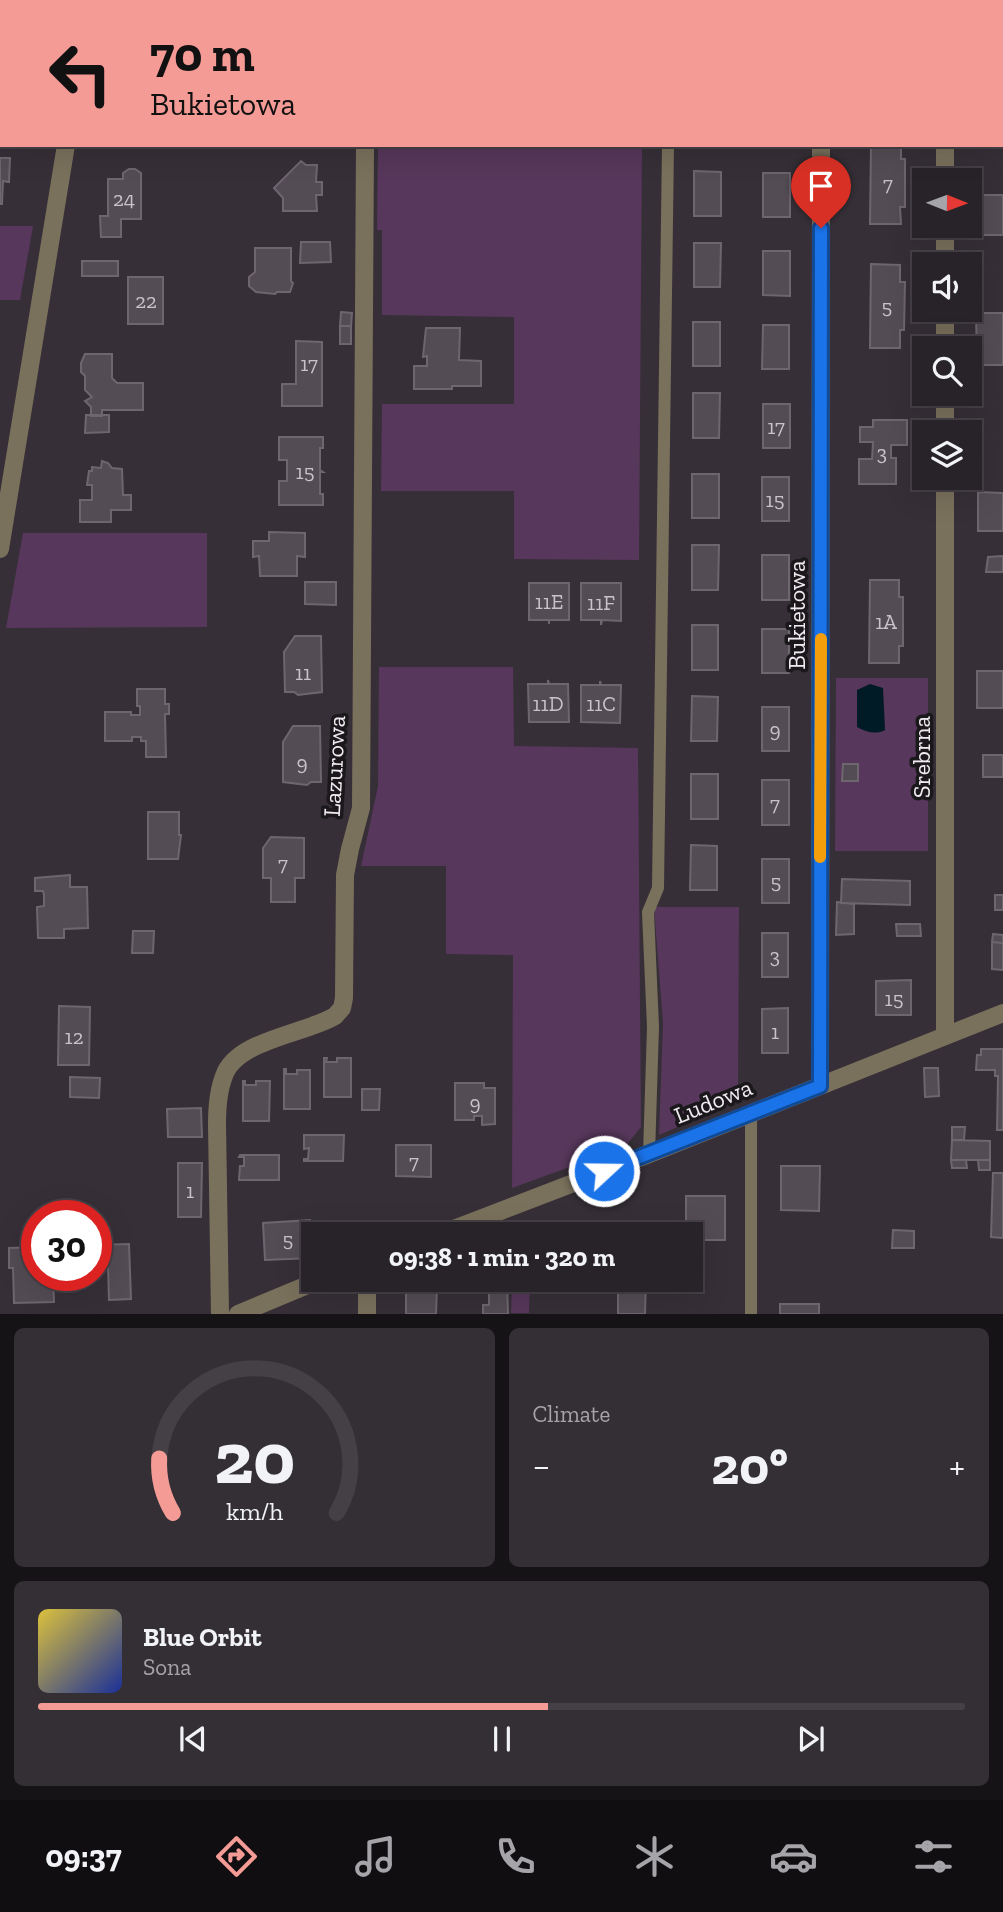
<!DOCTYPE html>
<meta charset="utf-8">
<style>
body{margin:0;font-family:"Zilla Slab",serif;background:#342f35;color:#f1f3f6;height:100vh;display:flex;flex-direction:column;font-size:26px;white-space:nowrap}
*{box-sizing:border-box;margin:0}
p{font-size:23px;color:#a5a4a8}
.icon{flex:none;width:38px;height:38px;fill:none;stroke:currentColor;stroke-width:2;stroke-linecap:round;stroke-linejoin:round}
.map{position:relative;height:1314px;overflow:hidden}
.panel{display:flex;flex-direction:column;gap:14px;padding:14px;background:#161317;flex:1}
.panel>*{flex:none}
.top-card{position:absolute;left:0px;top:0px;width:1004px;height:147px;box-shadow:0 7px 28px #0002,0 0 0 2px #444046;background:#f59b96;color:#111;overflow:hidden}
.needle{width:46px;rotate:91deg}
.buttons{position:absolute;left:912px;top:168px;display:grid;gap:14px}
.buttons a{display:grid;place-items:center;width:70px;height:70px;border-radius:0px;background:#282329;box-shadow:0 7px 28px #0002,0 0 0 2px #444046;font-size:35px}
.speed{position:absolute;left:21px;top:1200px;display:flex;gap:14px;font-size:35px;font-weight:700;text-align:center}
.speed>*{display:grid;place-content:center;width:91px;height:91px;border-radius:50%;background:#282329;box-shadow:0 7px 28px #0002,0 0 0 2px #444046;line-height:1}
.speed .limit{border:10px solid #d22;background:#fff;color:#111}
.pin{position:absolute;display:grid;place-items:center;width:60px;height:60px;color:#fff;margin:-72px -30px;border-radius:50% 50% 50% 0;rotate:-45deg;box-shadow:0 0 7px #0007}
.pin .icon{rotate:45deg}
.me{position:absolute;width:77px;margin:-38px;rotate:69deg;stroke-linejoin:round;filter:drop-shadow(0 0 5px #0008)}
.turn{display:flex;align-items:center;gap:24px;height:147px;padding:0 35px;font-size:32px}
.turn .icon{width:91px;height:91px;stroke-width:2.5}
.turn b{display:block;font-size:49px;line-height:60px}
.big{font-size:52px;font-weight:700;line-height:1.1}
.panel .widget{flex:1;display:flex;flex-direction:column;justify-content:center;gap:10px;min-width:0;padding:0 24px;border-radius:10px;background:#342f35}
.panel .dial{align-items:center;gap:0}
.dial svg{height:182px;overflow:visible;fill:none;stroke:#444046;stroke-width:7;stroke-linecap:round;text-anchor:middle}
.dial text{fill:#f1f3f6;stroke:none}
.song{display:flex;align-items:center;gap:21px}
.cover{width:84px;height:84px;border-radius:10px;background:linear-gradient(135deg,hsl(50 70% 55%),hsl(230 70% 35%))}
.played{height:7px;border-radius:4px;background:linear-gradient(90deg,#f59b96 55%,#444046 55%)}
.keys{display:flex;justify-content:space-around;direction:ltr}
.heat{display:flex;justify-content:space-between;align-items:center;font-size:38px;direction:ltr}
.panel .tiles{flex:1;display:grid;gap:14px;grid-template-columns:1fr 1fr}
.widget:last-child{grid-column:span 2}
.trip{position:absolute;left:301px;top:1222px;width:402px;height:70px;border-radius:0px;background:#282329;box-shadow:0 7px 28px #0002,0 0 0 2px #444046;font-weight:700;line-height:70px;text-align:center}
.dock{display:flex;height:112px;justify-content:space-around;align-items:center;background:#100e10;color:#a5a4a8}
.dock .icon{width:49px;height:49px}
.dock .selected{color:#f59b96}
.dock b{font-size:32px;color:#f1f3f6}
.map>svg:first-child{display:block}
</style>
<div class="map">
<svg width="1003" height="1314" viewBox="0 0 1003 1314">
<rect width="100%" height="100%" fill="#362f37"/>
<path fill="#57375b" d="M102,0H355L102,2Z
M379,0H643L379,2Z
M679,0H938V2Z
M378,145H642L639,560L514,559V491H381L382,404H514V317L382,315V230H377Z
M0,226H33L20,300H0Z
M23,533H207V627L6,628Z
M379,667H513L514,746L638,748L641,1127L625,1147L512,1188L513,955L446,954V866H361L378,786Z
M836,678H928V851H835Z
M654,907H739L738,1101L659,1135L663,1023Z
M512,1279H530L529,1313H511Z"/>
<path fill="#001a26" d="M870,684L883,688L885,730C876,735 866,732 857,727V690Z"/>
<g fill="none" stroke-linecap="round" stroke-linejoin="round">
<path stroke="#001a26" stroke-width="7" d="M856,0L867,2
M328,2L331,0
M933,2H935"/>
</g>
<path fill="#534c54" stroke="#6e666f" stroke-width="2" d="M871,145H901V159H905V207H900L901,224H870Z
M0,158H10L9,182L3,181L2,204H0Z
M301,161L306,165H317L316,182H322V195H316L317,211H283V198L274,188Z
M129,169H135L141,173V219H121V237H101L100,216H108V179H123V173Z
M694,171L721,172V216H694Z
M763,173H790V217H763Z
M981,195H1003V235H981Z
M301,242H330L331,262L300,263Z
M694,243H721L720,287H694Z
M255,248H291V281L293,283L290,292H277L275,294L256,292L249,286V277L255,272Z
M763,251H790V296L763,295Z
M82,261H118V276H82Z
M871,264L900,265V282H905L904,330H900V348H870Z
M128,277H163V324H128Z
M341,312L352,313L351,326H340Z
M976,313H1003V365H977Z
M693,322H720V366H693Z
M763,325H789V369H762Z
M340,326H351V344H340Z
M426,328H460L459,360L481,361V386H452V389H414V366H427V356L423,357Z
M296,341L322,342V406H282V384H296Z
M85,354H112V378L117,383H143V410H102V416H91V407L85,401L92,397L85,390V376L81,372V363Z
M693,393H720L719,438H693Z
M763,404H790V448H763Z
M86,415H109V432L85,433Z
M873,420H907V445H891V458H896V484H859V459H872L873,442H860V427H873Z
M279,437H323V448H320V470L323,472H320V494H323V505H279V481H287V460H279Z
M102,461L108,463L112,468L122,469L123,495H131V510H111V522H80V500H92V485H87L89,471H92V467L101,468Z
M692,474H719V518H692Z
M762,477H789V521H762Z
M978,492L1003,493V531H978Z
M269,532L305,533V557L297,556V576H260L259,556L253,557V541H269Z
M692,545H719L718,590H692Z
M762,555H789V600H762Z
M1003,556V572H986L988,557Z
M870,580H899V597H903V646H899V663H869Z
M305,582H336V605L305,604Z
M529,583H569V620H549V624V620H529Z
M581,583H621V621L602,620L601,625V620H581Z
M692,625H718V670H692Z
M762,629H789V673H762Z
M295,636H321L322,692L298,695L294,692H285L284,652Z
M977,671H1003V708H977Z
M548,680L549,684H568L569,722H529L528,684H548Z
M600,681L601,685H621L620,723L581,722V685H600Z
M137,689H165V704H169V714H165L166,757H146V741H141V737H132V741H105V712H131V715H140V706H137Z
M692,696L718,697L717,741H691Z
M762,707H789V751H762Z
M293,726H320L321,782H311L307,785L283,782V742Z
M983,755H1003V777H983Z
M843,764H858V781H842Z
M691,774H718V819H691Z
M762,780H789V825H762Z
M148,812H179V835H181L178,859H148Z
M271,837L304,838V878H295V902H271V878H263V848Z
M691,845L717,846V890H690Z
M762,859H789V903H762Z
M70,875V887H87L88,928L64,929V938H38L37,907L44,906V895L43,891H35V878Z
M842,879L910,881V905L841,903Z
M995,895H1003V910H995Z
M837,902L854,904V934L836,935Z
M896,924H920L921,936H897Z
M133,931H154L153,953H132Z
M762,933H788V977H762Z
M993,934L1003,935V943L992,942Z
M992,942L1003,943V970L992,969Z
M911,980V1015H876V981Z
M59,1006L90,1007L89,1065H58Z
M788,1008V1053H762V1009Z
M981,1049H1003V1130H997L998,1076H995V1070H976L977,1055H981Z
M324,1058H327L326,1062H337V1058H351V1097H324Z
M924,1068H938L939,1096L925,1097Z
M284,1069H286V1074H297V1070H310V1109H284Z
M70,1077L100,1078L99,1098L70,1097Z
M243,1081H245V1085H256V1081H270L269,1121H243Z
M455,1083H484V1088H495V1124L482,1125V1116H474V1120H455Z
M362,1089H380L379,1110H362Z
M201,1108L202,1137H168L167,1109Z
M952,1127H965L964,1140H952Z
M304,1135H344L343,1161H304V1159H308L309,1148L304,1149Z
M952,1140L990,1141V1160H951Z
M396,1145H431V1177L396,1176Z
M240,1155H279V1180H239L240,1166H244V1157H239Z
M951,1160H966L967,1168H952Z
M978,1160H990V1170H979Z
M178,1163H202L201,1217H178Z
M781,1166H820L819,1211L781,1210Z
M993,1173H1003V1238L991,1237Z
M686,1196H725V1240H691V1234H686Z
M310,1220L312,1258L265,1260L263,1223Z
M893,1230L914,1231V1248H892Z
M129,1244L131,1299L109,1300L108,1266H96V1245Z
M37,1247V1276H53L54,1302L14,1303L13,1268H9V1248Z
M618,1279H646L645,1314H618Z
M507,1281L508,1314H483V1305H489V1282Z
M406,1287H437L436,1314H406Z
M780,1304H819V1314H780Z"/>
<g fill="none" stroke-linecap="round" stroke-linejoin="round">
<path stroke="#7a715c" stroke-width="12" d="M670,2V0
M649,1154L653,1027L648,912L658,888L668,145
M751,1314V1112"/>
<path stroke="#7a715c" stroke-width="18" d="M945,0V2
M91,2V0
M366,2V0
M945,145V180
M945,226V264
M945,310V348
M945,394V432
M945,478V1036
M0,549L66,145
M820,1085L821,145
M441,1234L649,1154L1003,1013
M367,1279V1314
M220,1314L217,1124C217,1108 218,1091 224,1076C236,1040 305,1034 335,1016L342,1008L344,998L345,875L350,849L361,808L365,145
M238,1314L322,1279"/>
</g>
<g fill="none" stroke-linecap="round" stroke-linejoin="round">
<g stroke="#114b97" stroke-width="18">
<path id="route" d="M604,1171L820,1086L821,228"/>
</g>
<use href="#route" stroke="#1a73e8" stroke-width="12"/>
<path stroke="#f59e0b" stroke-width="12" d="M820,857L821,639"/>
</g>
<g text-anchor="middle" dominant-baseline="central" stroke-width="7" stroke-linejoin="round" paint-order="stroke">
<g font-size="21" fill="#c9c3c9">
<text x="888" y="183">7</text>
<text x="124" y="198">24</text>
<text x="146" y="300">22</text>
<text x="887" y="306">5</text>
<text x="309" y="363">17</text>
<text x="776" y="426">17</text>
<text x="882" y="452">3</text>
<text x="305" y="471">15</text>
<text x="775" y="499">15</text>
<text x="549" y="601">11E</text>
<text x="601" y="602">11F</text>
<text x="886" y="621">1A</text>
<text x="303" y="672">11</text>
<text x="548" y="703">11D</text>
<text x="601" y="703">11C</text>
<text x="775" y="729">9</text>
<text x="302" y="762">9</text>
<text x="775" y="803">7</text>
<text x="283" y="863">7</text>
<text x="776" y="881">5</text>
<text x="775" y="955">3</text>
<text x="894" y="998">15</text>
<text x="775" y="1031">1</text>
<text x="74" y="1036">12</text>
<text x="475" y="1102">9</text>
<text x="414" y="1161">7</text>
<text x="190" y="1190">1</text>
<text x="288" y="1239">5</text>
</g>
<g font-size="24" fill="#f0ebf0" stroke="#1b181c">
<text transform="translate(796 615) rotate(-90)">Bukietowa</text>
<text transform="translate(921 757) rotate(-90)">Srebrna</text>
<text transform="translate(334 766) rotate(-87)">Lazurowa</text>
<text transform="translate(713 1101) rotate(-22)">Ludowa</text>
</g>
</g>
</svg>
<div class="buttons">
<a><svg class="needle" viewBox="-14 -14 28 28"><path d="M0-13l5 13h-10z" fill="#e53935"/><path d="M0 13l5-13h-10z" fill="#a5a4a8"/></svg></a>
<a><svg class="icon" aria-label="sound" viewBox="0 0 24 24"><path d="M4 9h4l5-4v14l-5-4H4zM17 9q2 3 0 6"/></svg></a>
<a><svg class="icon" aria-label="search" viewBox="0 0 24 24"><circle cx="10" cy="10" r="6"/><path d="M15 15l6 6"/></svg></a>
<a><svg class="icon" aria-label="layers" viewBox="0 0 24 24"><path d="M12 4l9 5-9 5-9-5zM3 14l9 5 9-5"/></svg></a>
</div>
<div class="speed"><div class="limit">30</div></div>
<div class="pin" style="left:821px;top:228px;background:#d93025"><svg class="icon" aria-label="arrive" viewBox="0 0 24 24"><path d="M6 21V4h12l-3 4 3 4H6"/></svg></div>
<svg class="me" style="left:604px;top:1171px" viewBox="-20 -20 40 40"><circle r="17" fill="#1a73e8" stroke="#fff" stroke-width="3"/><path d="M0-11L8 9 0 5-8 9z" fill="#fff"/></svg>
<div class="trip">09:38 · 1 min · 320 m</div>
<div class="top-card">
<div class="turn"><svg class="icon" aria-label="left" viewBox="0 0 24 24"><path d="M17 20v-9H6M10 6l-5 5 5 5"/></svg><div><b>70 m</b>Bukietowa</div></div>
</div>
</div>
<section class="panel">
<div class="tiles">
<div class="widget dial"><svg viewBox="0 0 100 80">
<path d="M14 69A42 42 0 1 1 86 69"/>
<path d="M14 69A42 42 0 0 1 8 45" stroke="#f59b96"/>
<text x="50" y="56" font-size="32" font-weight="700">20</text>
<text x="50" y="72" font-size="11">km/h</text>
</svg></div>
<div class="widget"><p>Climate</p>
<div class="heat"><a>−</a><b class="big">20°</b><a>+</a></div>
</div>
<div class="widget">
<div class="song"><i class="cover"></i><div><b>Blue Orbit</b><p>Sona</p></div></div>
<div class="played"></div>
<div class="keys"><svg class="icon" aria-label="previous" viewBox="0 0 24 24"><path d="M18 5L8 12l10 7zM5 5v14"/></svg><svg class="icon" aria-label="pause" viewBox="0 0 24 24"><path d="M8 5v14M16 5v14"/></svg><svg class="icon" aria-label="next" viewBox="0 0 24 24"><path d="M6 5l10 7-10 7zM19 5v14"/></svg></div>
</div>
</div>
</section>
<nav class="dock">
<b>09:37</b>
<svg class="icon selected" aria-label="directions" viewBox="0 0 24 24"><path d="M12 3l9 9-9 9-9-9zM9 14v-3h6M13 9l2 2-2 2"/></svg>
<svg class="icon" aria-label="music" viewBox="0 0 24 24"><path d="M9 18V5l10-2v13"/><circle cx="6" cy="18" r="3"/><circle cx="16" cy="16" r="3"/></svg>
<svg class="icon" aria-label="phone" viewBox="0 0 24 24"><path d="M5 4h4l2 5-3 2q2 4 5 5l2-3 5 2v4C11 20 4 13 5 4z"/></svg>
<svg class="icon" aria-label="climate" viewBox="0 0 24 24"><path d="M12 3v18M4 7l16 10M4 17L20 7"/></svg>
<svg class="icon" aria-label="car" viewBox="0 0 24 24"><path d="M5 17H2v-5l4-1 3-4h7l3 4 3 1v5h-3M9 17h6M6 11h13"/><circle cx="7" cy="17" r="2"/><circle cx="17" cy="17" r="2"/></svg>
<svg class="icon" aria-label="filters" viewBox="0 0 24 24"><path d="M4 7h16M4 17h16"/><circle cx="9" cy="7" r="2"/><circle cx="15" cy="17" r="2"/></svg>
</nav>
